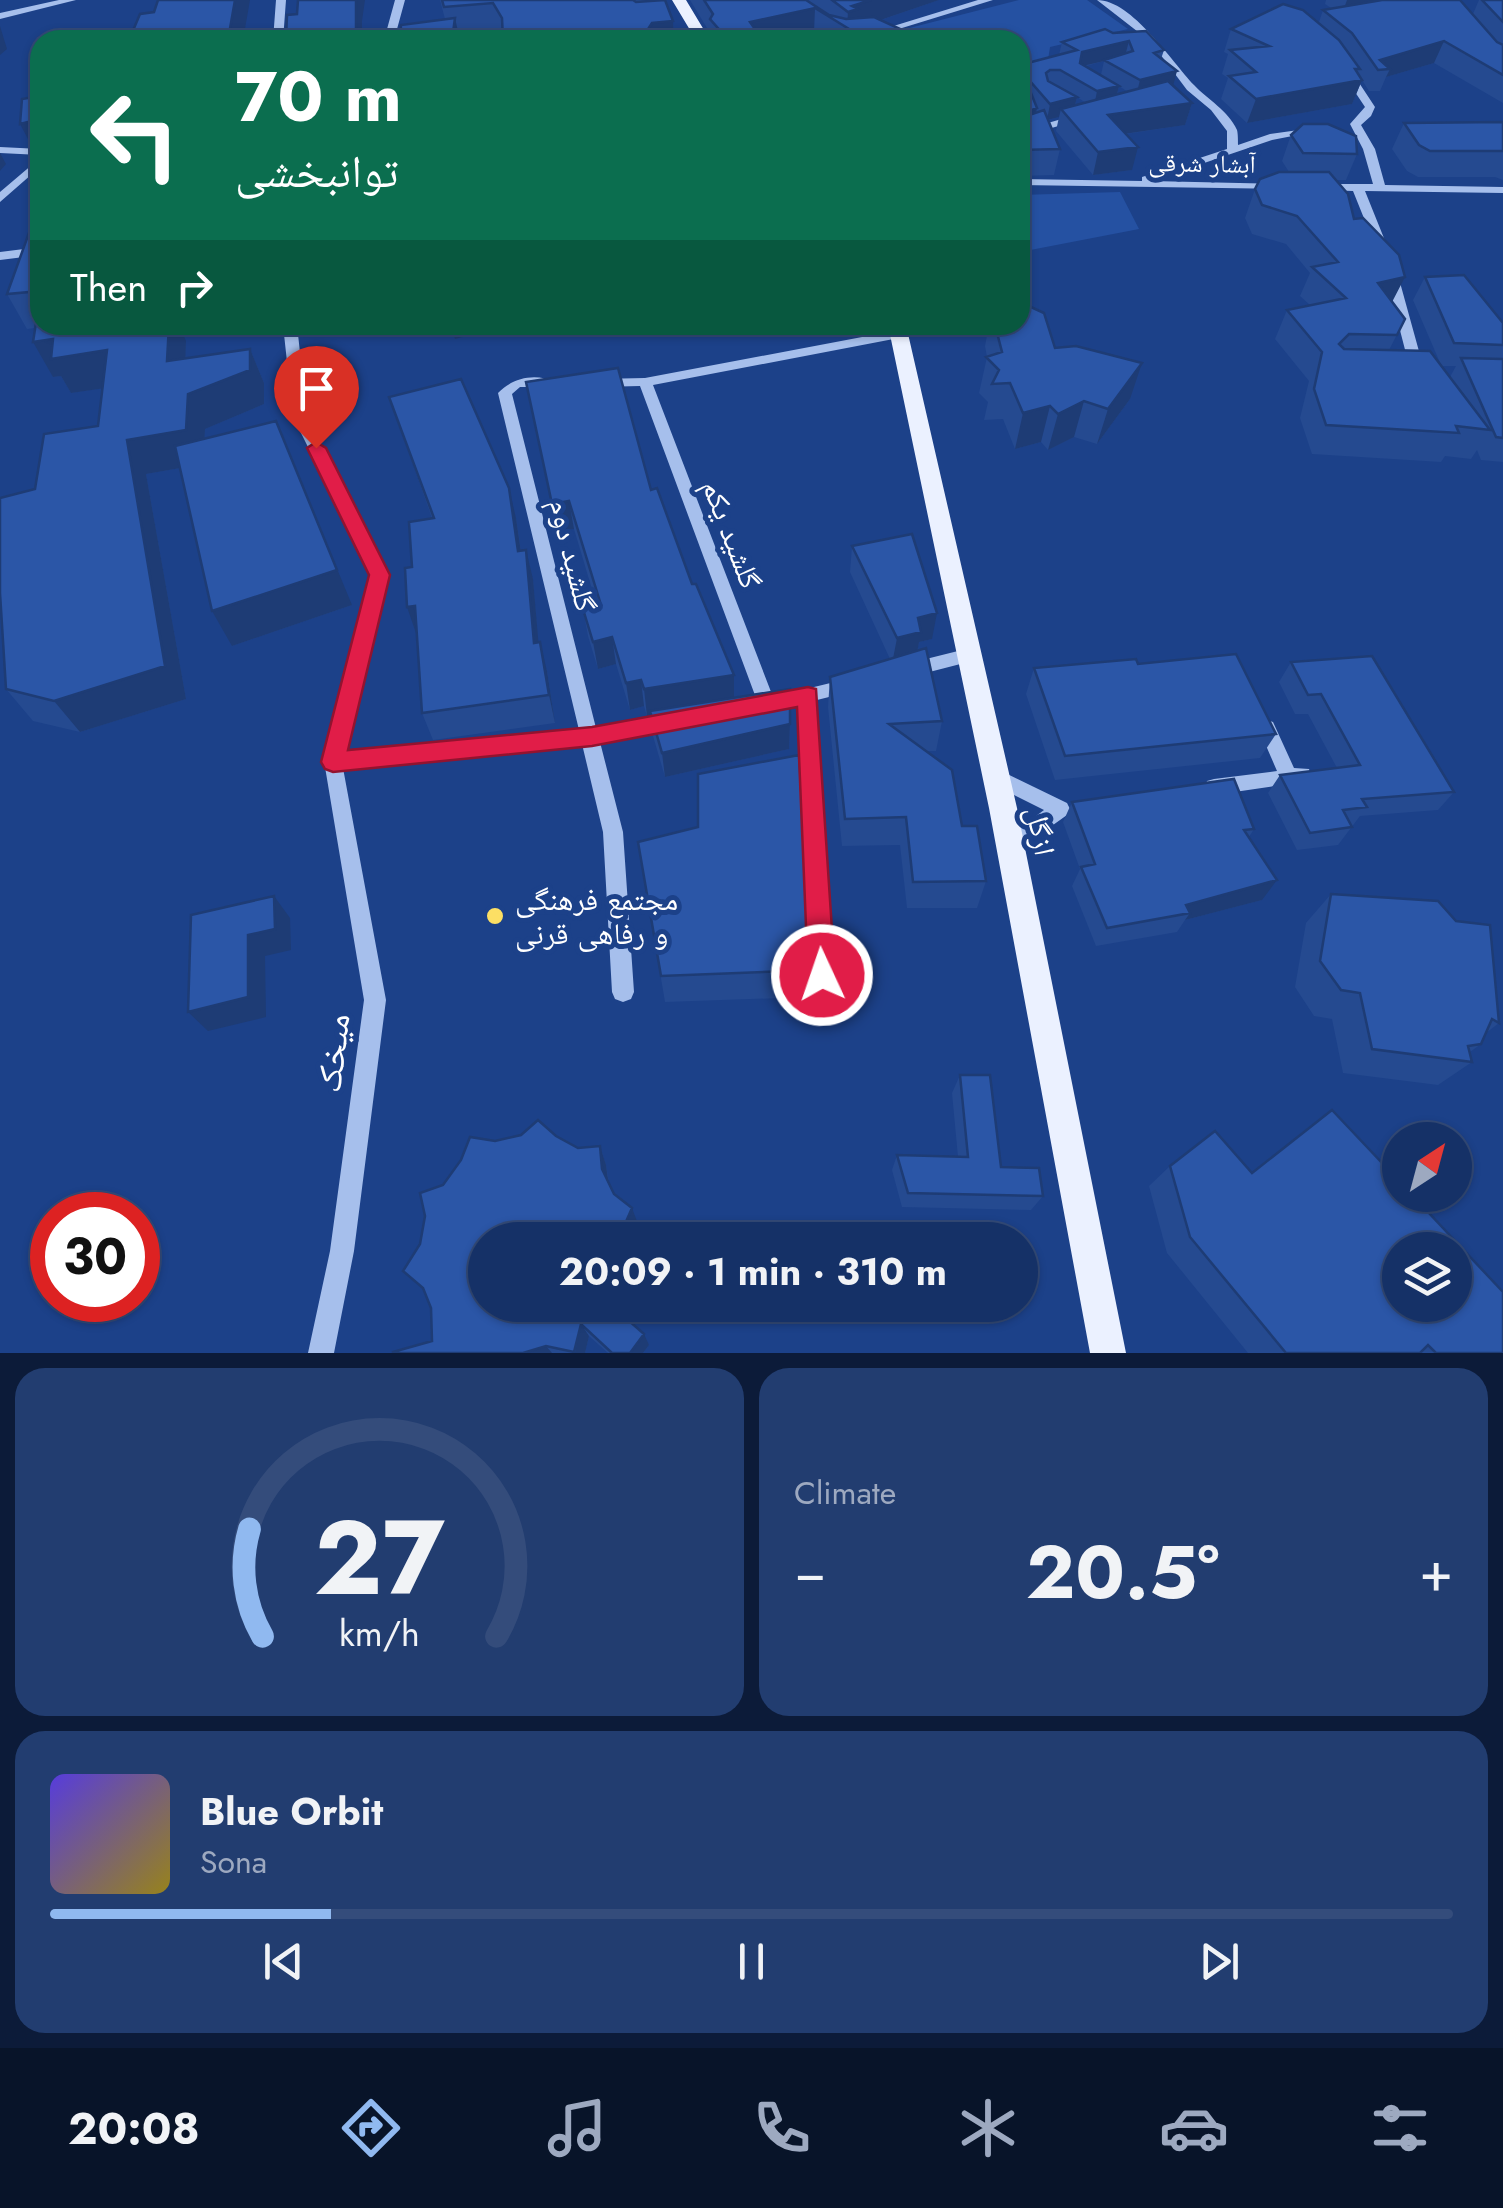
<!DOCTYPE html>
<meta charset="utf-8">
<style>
body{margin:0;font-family:Jost,"Noto Naskh Arabic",sans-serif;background:#223d70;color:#f1f3f6;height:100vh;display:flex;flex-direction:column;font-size:38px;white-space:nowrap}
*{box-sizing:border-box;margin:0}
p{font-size:32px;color:#9da9c0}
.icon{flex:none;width:55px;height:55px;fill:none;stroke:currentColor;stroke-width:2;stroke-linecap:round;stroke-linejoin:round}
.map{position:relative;height:1353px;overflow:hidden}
.details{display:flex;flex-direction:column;gap:15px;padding:15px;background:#0c1b39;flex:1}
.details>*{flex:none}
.top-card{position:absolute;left:30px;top:30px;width:1000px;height:305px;border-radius:30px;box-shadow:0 2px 8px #0004,0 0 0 2px #344c7b;background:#0b6e4f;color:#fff;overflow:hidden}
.needle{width:65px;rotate:36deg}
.fabs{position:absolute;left:1382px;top:1122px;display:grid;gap:20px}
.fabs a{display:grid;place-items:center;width:90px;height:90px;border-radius:50%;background:#153167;box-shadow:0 2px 8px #0004,0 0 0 2px #344c7b;font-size:50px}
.speed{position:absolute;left:30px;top:1192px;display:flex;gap:20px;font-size:50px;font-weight:700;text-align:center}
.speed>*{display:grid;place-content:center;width:130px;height:130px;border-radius:50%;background:#153167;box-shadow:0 2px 8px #0004,0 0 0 2px #344c7b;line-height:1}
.speed .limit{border:15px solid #d22;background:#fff;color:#111}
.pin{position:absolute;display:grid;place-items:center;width:85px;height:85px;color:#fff;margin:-102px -42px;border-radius:50% 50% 50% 0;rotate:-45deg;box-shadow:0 0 10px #0007}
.pin .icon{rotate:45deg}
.me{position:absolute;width:110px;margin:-55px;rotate:357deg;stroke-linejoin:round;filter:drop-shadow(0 0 8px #0008)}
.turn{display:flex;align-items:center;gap:35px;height:210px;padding:0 40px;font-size:45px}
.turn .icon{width:130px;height:130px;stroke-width:2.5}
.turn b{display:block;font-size:70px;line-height:85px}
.then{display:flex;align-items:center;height:95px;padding:0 40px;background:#0003;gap:20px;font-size:38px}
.big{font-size:75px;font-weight:700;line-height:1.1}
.details .tile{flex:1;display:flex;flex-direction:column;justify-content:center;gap:15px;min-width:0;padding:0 35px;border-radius:30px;background:#223d70}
.details .dial{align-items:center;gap:0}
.dial svg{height:260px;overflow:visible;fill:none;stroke:#344c7b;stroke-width:7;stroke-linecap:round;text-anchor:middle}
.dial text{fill:#f1f3f6;stroke:none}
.song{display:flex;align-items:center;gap:30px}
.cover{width:120px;height:120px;border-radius:15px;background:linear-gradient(135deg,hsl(250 70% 55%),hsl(50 70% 35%))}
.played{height:10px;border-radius:5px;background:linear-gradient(90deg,#90b9f0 20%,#344c7b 20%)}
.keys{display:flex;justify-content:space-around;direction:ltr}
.heat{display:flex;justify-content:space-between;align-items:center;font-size:55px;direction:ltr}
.details .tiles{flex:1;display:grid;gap:15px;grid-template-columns:1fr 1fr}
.tile:last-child{grid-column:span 2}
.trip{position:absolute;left:468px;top:1222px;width:570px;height:100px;border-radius:50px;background:#153167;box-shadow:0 2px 8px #0004,0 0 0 2px #344c7b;font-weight:700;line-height:100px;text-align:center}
.tab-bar{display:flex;height:160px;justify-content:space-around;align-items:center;background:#081429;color:#9da9c0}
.tab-bar .icon{width:70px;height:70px}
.tab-bar .on{color:#90b9f0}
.tab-bar b{font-size:45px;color:#f1f3f6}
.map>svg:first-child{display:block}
</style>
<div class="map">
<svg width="1503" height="1353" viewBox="0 0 1503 1353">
<rect width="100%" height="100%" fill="#1c4189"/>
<path fill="#2551a2" d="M1019,0H1087L1128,29L1050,47L1047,66L1020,77V40H890L882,35Z
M1120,192L1139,229L1020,252V195Z"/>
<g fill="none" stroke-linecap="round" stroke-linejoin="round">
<path fill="#a6bfec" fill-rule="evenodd" d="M59,0H76L0,19V13Z
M276,0H286L283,40H273Z
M395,0H405L394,40H384Z
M978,0H993L863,40H848Z
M1097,0C1132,0 1172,62 1194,85C1208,100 1228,110 1237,130C1238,133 1238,142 1238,145L1270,134L1313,128L1318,131L1272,140L1151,181L1279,184L1283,185V189L1020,185V179L1142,181V177L1227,149V131L1211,110L1187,90L1151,42Z
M1342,69H1350L1375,107L1371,116L1361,125L1375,149L1385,185L1503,187V193L1365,191L1396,268L1425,373L1418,377L1411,373L1384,268L1353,191L1320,190L1314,187L1320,184H1373L1363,149L1350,124L1365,107L1341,71Z
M1079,114L1084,117L1083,119L1020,137V131Z
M0,147L40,149V155L0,153Z
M40,158V167L0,202V192Z
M40,247V255L0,260V252Z
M283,325H297L307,417L388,575L344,752L579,730L498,393C512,378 537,372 555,383L548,387H520L512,394L596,728L675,715L681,717L684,722L681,727L675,729L600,742L623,832L634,992L631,999L623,1002L615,999L612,992L603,832L582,744L343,768L386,1000L354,1251L334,1353H308L330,1251L364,1000L324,761L372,575L293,417Z
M899,330L906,334L904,337L653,385L773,697L851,678L857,680L860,685L857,690L817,700L833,975L829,982L822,985L815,982L811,975L800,705L768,713L762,711L759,706L640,386L599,387L592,383L599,379L645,378Z
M970,648L976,650L979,655L976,660L910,677L904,675L901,670L904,665L910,663Z
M1267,720L1273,722L1294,768L1309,769L1311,775L1309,781L1214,795L1207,793L1205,787L1207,781L1214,779L1277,771L1258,727L1261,722Z
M997,769L1067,803L1070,809L1067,815L1011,855L1004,852L1001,846L1004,840L1044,810L990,783L988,777L990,771Z"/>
<path fill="#ebf1ff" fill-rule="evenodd" d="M672,0H686L710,40H696Z
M888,325H906L1017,808L1126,1353H1090L989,808Z"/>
</g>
<path fill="#254a90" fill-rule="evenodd" d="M440,0H665L673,21L674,40H503L497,28L458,30L445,19Z
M690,0H939L881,20L920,38V40H826L814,32L778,40H711L710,33Z
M1326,0H1460L1473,14L1479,0H1503V103L1434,63L1386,77L1380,91H1369L1362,80L1352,104L1247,123L1221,99L1228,78L1222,74L1228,54L1224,52L1231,29L1319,22L1323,10L1331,8L1325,4Z
M1113,33L1164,50L1161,59L1173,86L1192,103L1185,125L1126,134L1132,170L1093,175L1056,131L1059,117L1048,120L1060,149L1054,175L1020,176V65L1059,55L1062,42ZM1104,61L1101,75L1086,66ZM1119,86L1128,92L1117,95ZM1077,97L1086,103L1075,106Z
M1503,122V180L1495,177H1418L1407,171L1392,149L1404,123Z
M1291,135L1357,154L1346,180H1336L1392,302L1405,319L1389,350L1441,365L1413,300L1425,277L1503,323V462L1481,460L1477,450L1471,459L1445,456L1441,462L1312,454L1300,418L1309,381L1275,339L1287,310L1310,305L1300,296L1310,273L1286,244L1252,234L1245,218L1255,189L1289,172L1282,161ZM1441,366H1456L1450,377Z
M40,229V325L186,341L185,359L250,349L264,383V404L205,429L204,439L352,605L232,646L180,468L146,474L186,699L80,732L33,721L6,689L35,489L98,426L103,388L71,393L61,376L53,377L35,328L27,329L7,294Z
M989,325H1020L1130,399L1097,444L1074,437L1048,450L1041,442L1015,449L1003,419L984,420L988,402L979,393L987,357L985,346Z
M526,382L651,490L734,698L790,724L789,749L665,777L653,736L650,715L647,716L644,706L630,710L616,664L598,669L588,636L583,609L597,606L574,529L557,532Z
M389,397L516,518L521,551L533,579L538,643L547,671L555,723L433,740L422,713L412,567L432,518Z
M852,546L932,639L919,642L917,651L942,721L936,751H926L962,826L986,881L977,908H907L900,845L842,846L828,707L830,677L890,659L850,572Z
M1291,662L1454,792L1438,810L1360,816L1338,845L1297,850L1268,793L1280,775L1337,768L1308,714H1295L1279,682Z
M1138,664L1276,734L1260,758L1055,780L1026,694L1034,668Z
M1072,802L1254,829L1249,837L1262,900L1185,920L1177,932L1096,946L1072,886L1080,869L1063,822Z
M638,842L812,970L810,997L665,1002Z
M1331,894L1499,1023L1486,1033L1481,1044L1470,1052L1472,1062L1438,1085L1343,1073L1332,1019L1314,1016L1295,987L1306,923Z
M960,1075L1001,1167L1043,1196L1031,1210L902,1207L892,1170L897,1155L958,1157L952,1093Z
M556,1136L578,1148L600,1146L606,1165L609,1183L614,1194L638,1224L631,1240H485V1305H619L614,1307L649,1345L643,1353H608L589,1336L585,1353H393L432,1341L431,1308L420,1244L443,1185L495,1141Z
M1170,1166L1252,1172L1503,1353H1248L1167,1253L1149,1186Z"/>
<path fill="#1e3c75" d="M235,0H250L243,40H228Z
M356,0H365L362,21V40H356Z
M871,0H939L857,28H847L848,12L852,6Z
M1347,0H1428L1342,14Z
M815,8L814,32L778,40H725V36L750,22Z
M455,18L460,40H452Z
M673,21L674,40H641L652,23Z
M0,26L7,49L0,55Z
M1129,41L1125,56L1104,60V61L1078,67L1082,52Z
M1444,41L1434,63L1386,77L1390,69L1380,60Z
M1177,71L1173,86L1136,96L1140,80Z
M1362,80L1352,104L1247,123L1256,99Z
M1119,86L1115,102L1094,107L1097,91Z
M1077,97L1073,113L1061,109L1059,117L1047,120L1050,104Z
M1192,103L1185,125L1103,137L1108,115Z
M1037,108L1034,123L1020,130V115Z
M40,119V138L29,141L20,124Z
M1138,147L1132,170L1093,175L1098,152Z
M0,153L6,164L0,171Z
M1405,277L1390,306L1378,283Z
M167,325H179L186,341L184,396L167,361Z
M451,325H508L455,339Z
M53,339L107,350L126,385L71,393L61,376L53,377L33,342Z
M250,349L264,383V404L205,429L203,464L146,474L186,699L80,732L54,701L127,440Z
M1142,363L1130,399L1097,444L1108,409Z
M1084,401L1074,437L1048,450L1058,414Z
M1050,406L1041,442L1015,449L1023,413Z
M276,421L352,605L232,646L212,611Z
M509,488L516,518L525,580L518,551Z
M569,501L574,529L557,532L552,504Z
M526,550L533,579L541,672L534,643Z
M415,606L417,636L407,607Z
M937,613L932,639L919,642L916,658L892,664L897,638L918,618Z
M612,637L616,664L598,669L593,642Z
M540,642L547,671L555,723L549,695Z
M734,675V701L647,716L644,689Z
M641,680L644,706L630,710L626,683Z
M790,724L789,749L665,777L662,753Z
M1277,880L1262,900L1185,920L1190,913L1186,905Z
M274,896L290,918L291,950L265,956L266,1017L208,1031L188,1012L248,935Z
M600,1146L606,1165L609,1187L602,1169Z
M632,1208L638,1224L631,1240H620L621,1233Z
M581,1324L589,1336L585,1353H575Z
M644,1334L649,1345L643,1353H630Z
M546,1346L552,1353H523Z"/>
<path fill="#2b56a7" stroke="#1e3c75" stroke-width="2.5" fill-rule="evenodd" d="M158,0H235L228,40H129L140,14L154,12Z
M298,0H356V40H286L287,15L297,14Z
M442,0H633L636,2L665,0L673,21L652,23L641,40H503L502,18L493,3L444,7Z
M704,0H806L829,15L846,19L874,17L920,38L911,40H867L815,8L750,22L755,29L725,36L710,19L713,14Z
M832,0H871L852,6L858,9L848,12Z
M1382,0H1460L1497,42L1503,45V75L1444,41L1380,60L1390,69L1378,70L1352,33L1323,10Z
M1482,0H1503V22Z
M1283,4L1303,10L1339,40L1360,69H1355L1362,80L1256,99L1229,76L1256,72L1230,50L1269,46L1231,29Z
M455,18L452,40H400L401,25Z
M1105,29L1113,33L1146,31L1164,50L1154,53L1177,71L1140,80L1104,60L1133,51L1129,41L1082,52L1080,63L1119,86L1097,91L1060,70H1050L1046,73L1048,81L1077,97L1050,104L1023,73L1037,108L1020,115V65L1077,50L1062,42Z
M1168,81L1192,103L1108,115L1138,147L1098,152L1061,109Z
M40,96V119L20,124L22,99Z
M1044,110L1060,149L1020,150V118Z
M1503,122V151H1430L1419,145L1404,123Z
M1303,124H1328L1356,136L1357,154L1303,153L1291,135Z
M1279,172H1329L1348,194L1354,219L1363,218L1399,255L1405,277L1378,283L1405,319L1397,335L1349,334L1339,344L1344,349L1430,351L1490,430L1456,426L1459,433L1326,425L1314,389L1322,352L1287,310L1346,298L1312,267L1338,262L1297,216L1262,205L1255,189L1260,179Z
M40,229V291L7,294L30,230Z
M1464,275L1503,323V345L1454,343L1425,277Z
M40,297V325H169L167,361L250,349V370L188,394L186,430L127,440L165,666L54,701L6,689L0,593V498L35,489L44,434L98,426L107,350L51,359L53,339L33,342Z
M1020,302L1044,313L1055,348L1076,346L1142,363L1108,409L1084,401L1058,414L1050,406L1023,413L1010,383L992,384L999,370L986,357L1002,352L995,325H1020Z
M1461,358L1503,359V438L1496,437Z
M618,368L651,490L657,488L692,584H696L734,675L644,689L641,680L626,683L612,637L593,642L583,609L601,605L569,501L552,504L526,382Z
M461,379L509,488L518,551L526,550L534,643L540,642L549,695L422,713L415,606L407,607L405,568L412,567L409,522L434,518L389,397Z
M276,421L337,570L212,611L175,446Z
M912,534L937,613L918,618L921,632L897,638L852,546Z
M926,648L942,721L889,724L952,770L962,826H977L986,881L913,882L906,817L845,819L830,677Z
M1236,654L1276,734L1065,756L1034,668L1136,659L1138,664Z
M1372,656L1454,792L1362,799L1367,807L1343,810L1352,827L1310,833L1280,775L1360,765L1321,694L1308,695L1291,662Z
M790,689V724L662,753L650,711Z
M799,755L812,970L661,976L638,842L698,827V774Z
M1234,779L1254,829L1244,830L1277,880L1186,905L1190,913L1107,928L1081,867L1095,864L1072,802Z
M1331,894L1438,901L1456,921L1490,925L1499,1023L1492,1019L1481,1044L1468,1046L1472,1062L1372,1049L1360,993L1341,990L1320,961Z
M274,896L275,929L248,935V997L188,1012L191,915Z
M960,1075H990L1001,1167L1039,1168L1043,1196L908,1193L897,1155L968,1157Z
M1332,1110L1400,1182V1195H1412L1503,1292V1353H1436L1428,1345L1420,1353H1286L1190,1237L1170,1166L1215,1131L1252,1173ZM1400,1250H1455V1305H1400Z
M538,1120L556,1136L578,1148L600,1146L602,1169L614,1194L632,1208L621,1233L620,1240H485V1305H611L644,1334L630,1353H612L581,1324L574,1352L546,1346L523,1353H393V1352L432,1341L431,1308L423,1288L403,1271L420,1244L425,1216L420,1193L443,1185L461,1160L470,1137L495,1141L521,1135Z"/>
<path fill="#e11d48" stroke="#92132f" stroke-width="2.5" d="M316,442L326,448L390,575L348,750L592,727L808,687L816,689L835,975L831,984L822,988L812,984L808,975L797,707L592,746L333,772L325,769L321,762L369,575L307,448Z"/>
<circle fill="#fcdf64" stroke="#1c4189" stroke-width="4" cx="495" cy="916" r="10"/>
<g text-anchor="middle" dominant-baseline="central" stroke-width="10" stroke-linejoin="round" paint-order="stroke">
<g font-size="25" fill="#fff" stroke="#1c4189">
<text transform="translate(1202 163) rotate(1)">آبشار شرقی</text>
</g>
<g font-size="30" fill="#fff" stroke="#1c4189">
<text transform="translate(732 534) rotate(69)">گلشيد يكم</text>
<text transform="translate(573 555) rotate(76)">گلشيد دوم</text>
<text transform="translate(1041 831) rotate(79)">ازگل</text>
</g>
<g font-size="30" fill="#fff" stroke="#1c4189" text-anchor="start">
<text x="515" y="899">مجتمع فرهنگی<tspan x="515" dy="34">و رفاهی قرنی</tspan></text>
</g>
<g font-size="35" fill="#fff" stroke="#1c4189">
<text transform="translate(333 1053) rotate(-83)">میخک</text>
</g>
</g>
</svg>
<div class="fabs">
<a><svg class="needle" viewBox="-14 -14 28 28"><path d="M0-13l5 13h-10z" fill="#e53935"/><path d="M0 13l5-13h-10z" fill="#9da9c0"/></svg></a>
<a><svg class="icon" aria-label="layers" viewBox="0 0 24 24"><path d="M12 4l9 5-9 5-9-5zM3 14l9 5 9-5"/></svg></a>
</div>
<div class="speed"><div class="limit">30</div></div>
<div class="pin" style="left:316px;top:448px;background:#d93025"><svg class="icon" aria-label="arrive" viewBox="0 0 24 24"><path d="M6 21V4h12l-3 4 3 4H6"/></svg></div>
<svg class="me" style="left:822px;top:975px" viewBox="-20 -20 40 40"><circle r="17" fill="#e11d48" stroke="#fff" stroke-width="3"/><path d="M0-11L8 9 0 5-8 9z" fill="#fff"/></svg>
<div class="trip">20:09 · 1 min · 310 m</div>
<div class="top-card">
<div class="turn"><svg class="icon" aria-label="left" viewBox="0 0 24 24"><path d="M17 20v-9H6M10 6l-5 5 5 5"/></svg><div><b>70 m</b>توانبخشی</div></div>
<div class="then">Then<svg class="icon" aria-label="right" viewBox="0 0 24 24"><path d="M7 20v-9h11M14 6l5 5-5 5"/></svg></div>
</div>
</div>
<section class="details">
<div class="tiles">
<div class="tile dial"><svg viewBox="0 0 100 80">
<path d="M14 69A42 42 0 1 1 86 69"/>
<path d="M14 69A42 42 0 0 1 10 36" stroke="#90b9f0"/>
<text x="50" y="56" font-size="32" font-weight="700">27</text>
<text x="50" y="72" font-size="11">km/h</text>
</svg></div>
<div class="tile"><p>Climate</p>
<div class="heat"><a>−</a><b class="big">20.5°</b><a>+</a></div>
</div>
<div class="tile">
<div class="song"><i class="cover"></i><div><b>Blue Orbit</b><p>Sona</p></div></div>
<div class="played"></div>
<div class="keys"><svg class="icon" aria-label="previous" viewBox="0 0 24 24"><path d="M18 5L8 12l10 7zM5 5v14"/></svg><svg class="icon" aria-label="pause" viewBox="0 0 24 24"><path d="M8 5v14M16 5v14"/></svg><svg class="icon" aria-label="next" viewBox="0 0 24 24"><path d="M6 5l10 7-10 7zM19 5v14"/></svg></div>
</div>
</div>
</section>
<nav class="tab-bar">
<b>20:08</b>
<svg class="icon on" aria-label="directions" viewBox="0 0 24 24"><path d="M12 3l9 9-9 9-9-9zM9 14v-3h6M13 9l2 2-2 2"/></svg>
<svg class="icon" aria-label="music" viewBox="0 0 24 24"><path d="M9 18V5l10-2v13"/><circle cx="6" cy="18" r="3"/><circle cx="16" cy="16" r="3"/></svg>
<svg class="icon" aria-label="phone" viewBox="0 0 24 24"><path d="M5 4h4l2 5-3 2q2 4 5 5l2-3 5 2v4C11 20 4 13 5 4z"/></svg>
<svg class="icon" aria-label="climate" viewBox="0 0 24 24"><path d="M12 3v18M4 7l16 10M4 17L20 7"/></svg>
<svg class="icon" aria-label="car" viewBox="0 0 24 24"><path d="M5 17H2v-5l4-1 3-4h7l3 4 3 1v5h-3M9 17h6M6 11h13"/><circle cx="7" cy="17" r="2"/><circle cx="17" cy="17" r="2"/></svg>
<svg class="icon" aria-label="filters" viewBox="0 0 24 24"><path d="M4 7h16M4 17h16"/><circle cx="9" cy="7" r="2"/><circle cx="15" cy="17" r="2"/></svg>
</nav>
